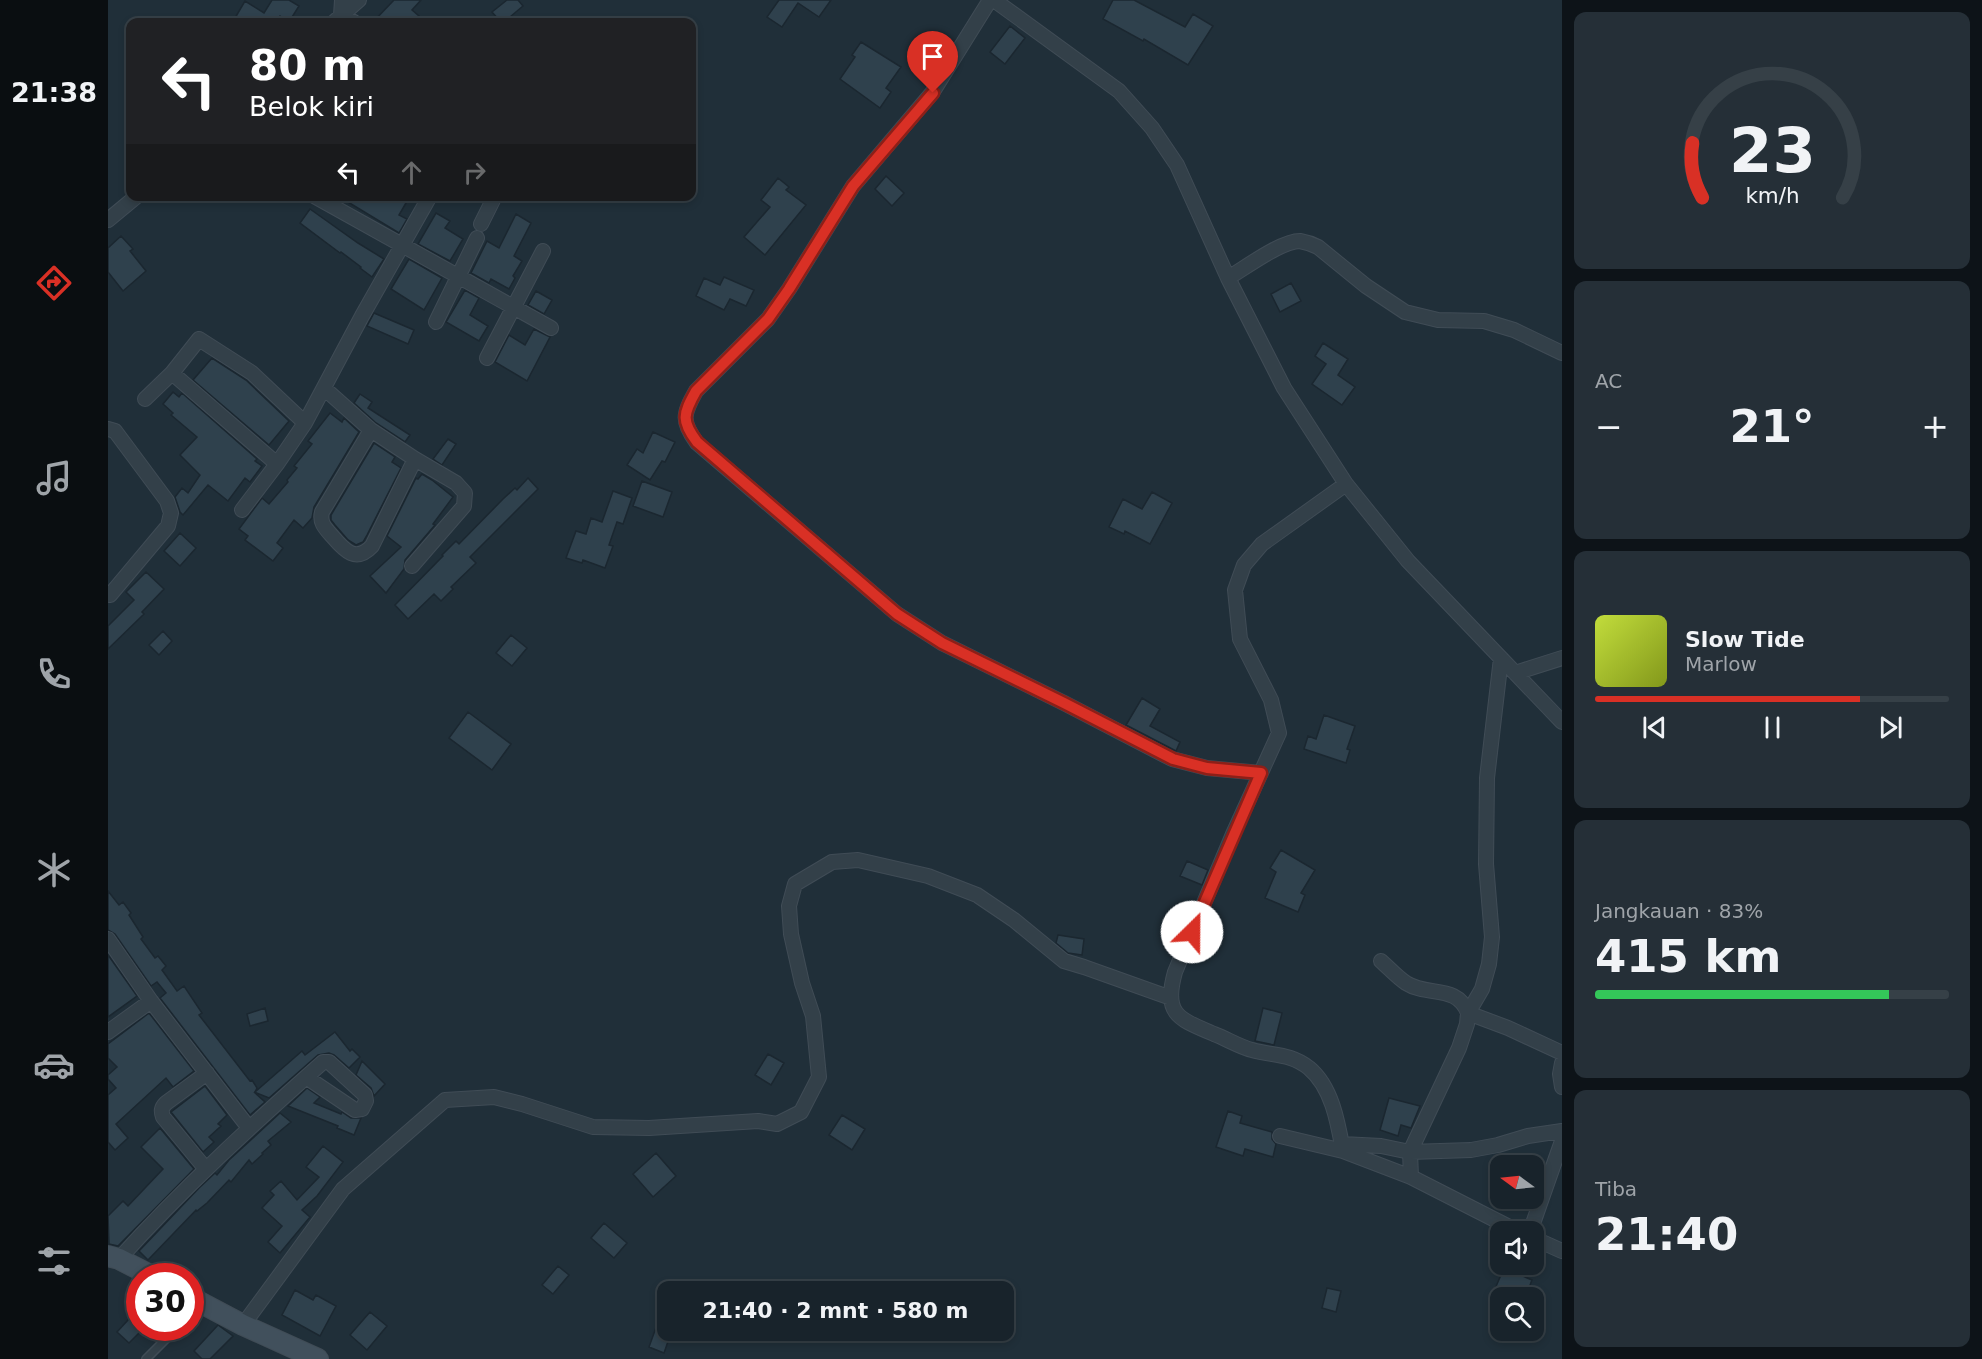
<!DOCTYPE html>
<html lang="id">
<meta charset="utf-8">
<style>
body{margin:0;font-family:"DejaVu Sans",sans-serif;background:#252f37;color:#f1f3f6;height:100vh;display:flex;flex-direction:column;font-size:22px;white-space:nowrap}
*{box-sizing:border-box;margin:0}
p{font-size:20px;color:#9fa4a9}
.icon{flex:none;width:33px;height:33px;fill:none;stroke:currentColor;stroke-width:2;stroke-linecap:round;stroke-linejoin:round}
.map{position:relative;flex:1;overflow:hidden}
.sheet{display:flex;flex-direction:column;gap:12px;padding:12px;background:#0d1318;width:420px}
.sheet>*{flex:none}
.top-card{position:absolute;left:18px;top:18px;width:570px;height:183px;border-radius:12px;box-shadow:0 3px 9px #0003,0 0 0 2px #364047;background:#202124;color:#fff;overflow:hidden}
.needle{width:39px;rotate:285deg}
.controls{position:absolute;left:1382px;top:1155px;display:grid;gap:12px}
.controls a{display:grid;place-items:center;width:54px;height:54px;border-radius:12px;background:#18232b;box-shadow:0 3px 9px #0003,0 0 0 2px #364047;font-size:30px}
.speed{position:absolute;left:18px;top:1263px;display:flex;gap:12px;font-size:30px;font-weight:700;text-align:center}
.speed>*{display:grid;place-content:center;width:78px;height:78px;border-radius:50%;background:#18232b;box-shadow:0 3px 9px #0003,0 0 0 2px #364047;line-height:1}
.speed .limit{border:9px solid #d22;background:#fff;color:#111}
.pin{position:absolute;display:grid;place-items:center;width:51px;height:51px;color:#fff;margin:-62px -26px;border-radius:50% 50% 50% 0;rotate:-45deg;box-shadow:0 0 6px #0007}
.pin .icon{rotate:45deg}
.me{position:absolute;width:66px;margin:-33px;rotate:23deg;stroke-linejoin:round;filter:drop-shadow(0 0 4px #0008)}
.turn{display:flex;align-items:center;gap:21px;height:126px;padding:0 24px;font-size:27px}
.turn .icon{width:78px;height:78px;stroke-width:2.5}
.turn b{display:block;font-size:42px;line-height:51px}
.lanes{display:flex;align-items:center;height:57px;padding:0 24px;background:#0003;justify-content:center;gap:30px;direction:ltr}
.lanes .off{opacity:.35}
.big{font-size:45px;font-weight:800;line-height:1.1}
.sheet .card{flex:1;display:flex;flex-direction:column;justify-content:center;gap:9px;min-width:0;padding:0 21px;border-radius:12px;background:#252f37}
.sheet .dial{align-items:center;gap:0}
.dial svg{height:156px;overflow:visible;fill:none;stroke:#364047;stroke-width:7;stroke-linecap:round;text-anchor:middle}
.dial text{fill:#f1f3f6;stroke:none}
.song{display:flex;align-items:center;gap:18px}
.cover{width:72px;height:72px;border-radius:9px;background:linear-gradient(135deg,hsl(70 70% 55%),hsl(70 70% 35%))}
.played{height:6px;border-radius:3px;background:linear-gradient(90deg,#d93025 75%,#364047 75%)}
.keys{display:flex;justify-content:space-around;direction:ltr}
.heat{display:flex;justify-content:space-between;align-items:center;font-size:33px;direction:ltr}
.charge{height:9px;border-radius:4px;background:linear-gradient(90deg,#34c759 83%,#364047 0)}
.trip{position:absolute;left:549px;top:1281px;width:357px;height:60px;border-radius:12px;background:#18232b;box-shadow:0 3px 9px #0003,0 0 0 2px #364047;font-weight:800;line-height:60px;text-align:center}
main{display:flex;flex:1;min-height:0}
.menu{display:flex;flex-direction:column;width:108px;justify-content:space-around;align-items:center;background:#0a0e11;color:#9fa4a9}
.menu .icon{width:42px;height:42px}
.menu .active{color:#d93025}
.menu b{font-size:27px;color:#f1f3f6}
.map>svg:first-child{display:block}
</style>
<main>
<nav class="menu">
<b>21:38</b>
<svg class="icon active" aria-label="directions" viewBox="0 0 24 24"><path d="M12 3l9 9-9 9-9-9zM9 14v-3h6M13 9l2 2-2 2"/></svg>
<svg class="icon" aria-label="music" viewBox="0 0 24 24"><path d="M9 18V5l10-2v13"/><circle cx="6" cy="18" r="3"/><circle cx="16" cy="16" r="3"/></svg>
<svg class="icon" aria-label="phone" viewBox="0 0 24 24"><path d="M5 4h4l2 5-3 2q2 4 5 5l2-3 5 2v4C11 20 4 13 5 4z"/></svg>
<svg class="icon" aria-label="climate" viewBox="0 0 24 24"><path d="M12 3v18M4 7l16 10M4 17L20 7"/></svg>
<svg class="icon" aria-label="car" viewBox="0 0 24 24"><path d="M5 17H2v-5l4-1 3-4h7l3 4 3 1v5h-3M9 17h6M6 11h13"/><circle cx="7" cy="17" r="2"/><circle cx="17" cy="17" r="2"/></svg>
<svg class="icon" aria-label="filters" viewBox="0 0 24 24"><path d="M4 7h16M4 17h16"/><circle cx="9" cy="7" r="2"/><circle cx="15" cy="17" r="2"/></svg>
</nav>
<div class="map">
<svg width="1454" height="1359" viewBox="0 0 1454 1359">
<rect width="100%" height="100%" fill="#202f39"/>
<path fill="#2f414d" stroke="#1b2730" stroke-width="1.5" d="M164,0H181L191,6L181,22L172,16L170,20L173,22H134L127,18L137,1L156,13Z
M286,0H313L304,10L318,22H265Z
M399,0H410L415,6L396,22H393L384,12Z
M671,0H723L711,17L690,3L674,27L659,17Z
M1005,0H1026L1077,27L1085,14L1105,26L1080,65L1036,39L1035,41L995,19Z
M902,26L917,38L897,64L882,52Z
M753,42L793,67L778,88L783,92L772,108L732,79L747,57L744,55Z
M778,176L796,193L784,206L767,189Z
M670,178L681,187L678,190L698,205L657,255L636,237L662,207L653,200Z
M230,196L288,197L298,203L291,215L299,219L291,233Z
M202,209L250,243L276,259L264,277L252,268L253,267L233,252L232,253L192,223Z
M328,213L342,221L337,228L355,239L342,261L310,244Z
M408,214L423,223L406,256L414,261L405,276L407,278L401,289L383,279L381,283L363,273L379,241L391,248Z
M13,236L25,249L22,251L38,271L15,291L0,272V248Z
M301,259L334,278L316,310L283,289Z
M616,277L646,290L638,306L622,299L616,310L588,296L596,278L612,285Z
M1183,283L1193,301L1172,312L1163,294Z
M357,290L371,298L362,315L380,326L371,341L338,322Z
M428,291L444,300L436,314L420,305Z
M266,313L306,330L300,344L259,326Z
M426,329L442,337L419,381L387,362L401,335L417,345Z
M1215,343L1240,359L1230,375L1247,387L1234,405L1204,384L1218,364L1207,356Z
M104,358L138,380L181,421L161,445L85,380Z
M65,392L71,397L74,393L149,459L147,461L154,466L142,482L137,478L120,501L100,485L75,515L72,512L67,497L74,488L80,493L92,475L72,455L89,437L63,415L65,413L55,404Z
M252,394L264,402L260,408L302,435L297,442L268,423L246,403Z
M222,413L234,422L236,418L251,432L206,507L204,518L195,528L186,520L169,543L175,548L165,561L137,540L140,536L131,529L154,498L161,504L180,482L179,480L189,468L186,466L204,444L200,441Z
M545,432L567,442L557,462L554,461L542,480L519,465L529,449L535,453Z
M340,439L348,444L334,465L325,459Z
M266,443L287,457L284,462L293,468L259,535L255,542L248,545L240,540L227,525L223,520V515Z
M314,474L324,480L345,497L325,524L327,525L297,560L296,569L278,593L262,576L293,547L279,536L308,478L310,479Z
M420,478L430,489L362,557L368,563L343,587L345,589L333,601L326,594L300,619L287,605L335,556L334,555L348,541L351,544L395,499L407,488L409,490Z
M534,481L564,492L555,517L525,506Z
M505,491L524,498L515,524L509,522L501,545L505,546L497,568L475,560L474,563L458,558L468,531L478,534L483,518L494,522Z
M1044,492L1064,503L1042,544L1017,531L1016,534L1001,527L1015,499L1034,509Z
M72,533L88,548L72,566L56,551Z
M38,572L56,589L34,612L36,614L0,649V626L26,600L18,592Z
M55,631L64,641L51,655L41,645Z
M403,635L419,648L404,666L388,653Z
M1034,698L1052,709L1042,726L1072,742L1068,751L1018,725Z
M360,712L403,744L384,770L341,738Z
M1216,715L1247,726L1239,749L1242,750L1238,763L1196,749L1200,736L1208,739Z
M1173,850L1207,870L1193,893L1197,895L1190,912L1157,898L1168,872L1162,868Z
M1079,861L1100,870L1094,885L1072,876Z
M0,891L11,905L15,902L23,913L21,915L35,937L33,939L47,958L50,956L58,966L54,970L69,991L76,986L94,1013L91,1015L142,1081L144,1080L149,1088L147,1092L194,1051L197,1055L227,1032L242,1051L244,1049L252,1057L241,1068L226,1055L221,1053L210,1055L161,1098L146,1092L157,1102L142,1115L52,998L58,993L49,982L43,986L7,934L0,930Z
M950,935L976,939L974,955L960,953L948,943Z
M0,955L29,996L0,1017Z
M157,1008L160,1021L142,1026L139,1014Z
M1155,1008L1174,1013L1166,1045L1147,1041Z
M41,1013L86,1071L65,1087L58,1078L8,1124L20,1138L7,1150L0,1142V1095L8,1088L0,1079V1075L9,1067L0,1058V1044Z
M660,1054L676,1063L663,1085L647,1075Z
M254,1061L277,1084L266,1096L263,1088L248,1075Z
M97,1086L119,1115L110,1124L113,1126L101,1137L106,1142L95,1152L63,1112Z
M199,1088L212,1097L206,1103L233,1114L234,1112L243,1118H253L246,1135L229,1128L230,1126L180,1106Z
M1281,1098L1312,1106L1303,1128L1293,1125L1290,1136L1272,1130Z
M1120,1111L1134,1116L1132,1123L1164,1132V1139L1168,1144L1165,1157L1137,1149L1135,1156L1108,1147Z
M172,1113L183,1122L160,1141L163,1145L154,1153L155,1154L144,1164L141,1160L123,1182L121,1180L99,1203L89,1211L88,1210L40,1260L31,1251L91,1188L107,1173L109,1175L121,1160Z
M734,1115L757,1129L744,1150L721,1135Z
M52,1128L86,1169L10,1246L1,1244L0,1216L15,1201L20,1206L55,1169L33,1147Z
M215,1146L235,1162L209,1196L194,1210L202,1217L172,1253L160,1242L174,1226L154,1208L166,1195L162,1191L173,1181L189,1200L211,1177L198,1167Z
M548,1153L568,1176L545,1197L525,1174Z
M496,1223L519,1243L506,1258L483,1238Z
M450,1266L461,1275L445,1294L434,1285Z
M1396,1268L1424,1280L1417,1298H1383Z
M1219,1288L1233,1291L1228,1312L1214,1308Z
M187,1290L205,1300L208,1295L228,1306L212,1336L174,1315Z
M32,1307V1332L21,1343L9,1332Z
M262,1312L279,1326L259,1350L242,1335Z
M550,1322L560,1325V1330H564L556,1353L541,1347Z
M110,1325L125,1336L102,1359H94L86,1351Z"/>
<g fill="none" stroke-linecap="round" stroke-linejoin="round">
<g stroke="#404c56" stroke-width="10">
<path id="lane" d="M38,1359L69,1328"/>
</g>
<g stroke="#404c56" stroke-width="16">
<path id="street" d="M234,0L233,16L246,22
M882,0L824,93L745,186L681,289L660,319L588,391C575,414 573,421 589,443L789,614L834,643L956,703L1064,759L1099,768L1153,773
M886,0L1011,91L1044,128L1069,165L1120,278L1176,388L1238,484L1300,561L1454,722
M226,22L251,0
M206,196L443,328
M0,220L29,196
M373,224L387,196
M1120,278C1137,268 1173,241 1192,241C1198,242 1204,244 1210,247L1258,286L1297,312L1330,320L1376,321L1406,330L1454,353
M328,322L369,238
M379,358L435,251
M64,373L169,464
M217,389L263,430L307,459L348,483L357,493L356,506L304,566
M37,399L64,373L91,339L144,373L197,423
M0,429L7,431L59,501L63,513L60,526L2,595
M263,430L214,512C211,523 218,529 225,537C237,551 248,563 264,546L307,459
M134,510L169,464L197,423L254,316L322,196
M1407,673L1454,658
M0,939L43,1001L141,1128
M1273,961C1281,968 1289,977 1298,983C1320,997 1349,984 1360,1013L1400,1028L1454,1053
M0,1032L43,1001
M1454,1063L1452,1074L1454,1087
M1172,1136L1235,1151L1303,1177L1411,1232
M1234,1144L1273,1146L1302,1152L1363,1150L1390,1145L1420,1136L1454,1131
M1235,1151C1230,1123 1224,1087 1201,1068C1182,1053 1165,1056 1144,1050C1132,1047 1119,1039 1106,1034C1071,1019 1055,1015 1067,972L1125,834L1171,733L1163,700L1132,639L1127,590L1136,565L1154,544L1238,484
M97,1168L55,1117C53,1111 53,1108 58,1103L99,1073
M1303,1177L1302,1152L1351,1048L1359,1024L1360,1013L1374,989L1381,964L1384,937L1378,864L1379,778L1393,658
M1422,1232L1454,1141
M1425,1238L1454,1251
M11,1259C75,1188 144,1125 215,1062H221L257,1095L258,1101L254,1109L247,1110L198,1077
M135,1325L235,1189L337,1100L386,1097L414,1104L485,1127L541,1128L650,1121L669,1124L693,1112L711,1077L705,1016L694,983L683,934L681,906L687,884L724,862L750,860L820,876L869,895L906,920L956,961L976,967L1063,998"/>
</g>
<g stroke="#404c56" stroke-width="22">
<path id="secondary" d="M0,1256L11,1259L44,1276
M82,1297L135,1325L210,1359"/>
</g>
<use href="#lane" stroke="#334049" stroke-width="7"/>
<use href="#street" stroke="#334049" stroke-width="14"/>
<use href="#secondary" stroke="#41505c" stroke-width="20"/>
</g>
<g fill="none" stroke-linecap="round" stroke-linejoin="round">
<g stroke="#8d1f18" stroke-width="15">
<path id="route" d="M825,93L745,186L681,289L660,319L588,391C575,414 573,421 589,442L789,614L834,643L956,703L1065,759L1099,768L1153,773L1084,932"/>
</g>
<use href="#route" stroke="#d93025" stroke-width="10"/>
</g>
</svg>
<div class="controls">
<a><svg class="needle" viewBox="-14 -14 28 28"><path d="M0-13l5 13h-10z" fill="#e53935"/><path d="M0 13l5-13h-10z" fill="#9fa4a9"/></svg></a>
<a><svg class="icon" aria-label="sound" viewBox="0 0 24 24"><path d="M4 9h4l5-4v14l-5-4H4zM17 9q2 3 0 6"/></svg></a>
<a><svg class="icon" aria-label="search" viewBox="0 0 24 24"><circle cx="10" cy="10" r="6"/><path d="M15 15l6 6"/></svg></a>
</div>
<div class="speed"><div class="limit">30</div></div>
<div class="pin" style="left:825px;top:93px;background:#d93025"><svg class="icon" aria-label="arrive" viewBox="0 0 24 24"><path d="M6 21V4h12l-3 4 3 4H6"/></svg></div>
<svg class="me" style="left:1084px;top:932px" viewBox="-20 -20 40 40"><circle r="19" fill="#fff"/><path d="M0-13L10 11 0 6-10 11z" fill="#d93025"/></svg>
<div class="trip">21:40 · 2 mnt · 580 m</div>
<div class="top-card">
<div class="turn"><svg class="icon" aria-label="left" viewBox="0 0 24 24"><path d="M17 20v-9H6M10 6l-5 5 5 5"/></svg><div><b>80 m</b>Belok kiri</div></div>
<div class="lanes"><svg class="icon" aria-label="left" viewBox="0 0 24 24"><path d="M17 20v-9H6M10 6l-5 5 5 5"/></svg><svg class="icon off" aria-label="ahead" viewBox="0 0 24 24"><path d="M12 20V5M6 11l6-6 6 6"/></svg><svg class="icon off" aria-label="right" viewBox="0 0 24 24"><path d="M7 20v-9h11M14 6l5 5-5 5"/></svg></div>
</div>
</div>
<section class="sheet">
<div class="card dial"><svg viewBox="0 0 100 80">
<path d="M14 69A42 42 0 1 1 86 69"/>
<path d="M14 69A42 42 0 0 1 9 41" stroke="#d93025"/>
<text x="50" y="56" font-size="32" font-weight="700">23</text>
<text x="50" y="72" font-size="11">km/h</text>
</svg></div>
<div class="card"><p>AC</p>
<div class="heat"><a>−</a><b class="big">21°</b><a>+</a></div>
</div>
<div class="card">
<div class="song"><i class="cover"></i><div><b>Slow Tide</b><p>Marlow</p></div></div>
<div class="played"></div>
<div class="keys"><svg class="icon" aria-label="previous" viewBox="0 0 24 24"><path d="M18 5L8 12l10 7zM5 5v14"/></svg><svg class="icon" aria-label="pause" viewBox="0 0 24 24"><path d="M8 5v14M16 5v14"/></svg><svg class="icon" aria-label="next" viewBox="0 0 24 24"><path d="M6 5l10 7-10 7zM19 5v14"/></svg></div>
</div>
<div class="card"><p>Jangkauan · 83%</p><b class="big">415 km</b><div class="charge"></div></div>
<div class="card"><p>Tiba</p><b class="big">21:40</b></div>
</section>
</main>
